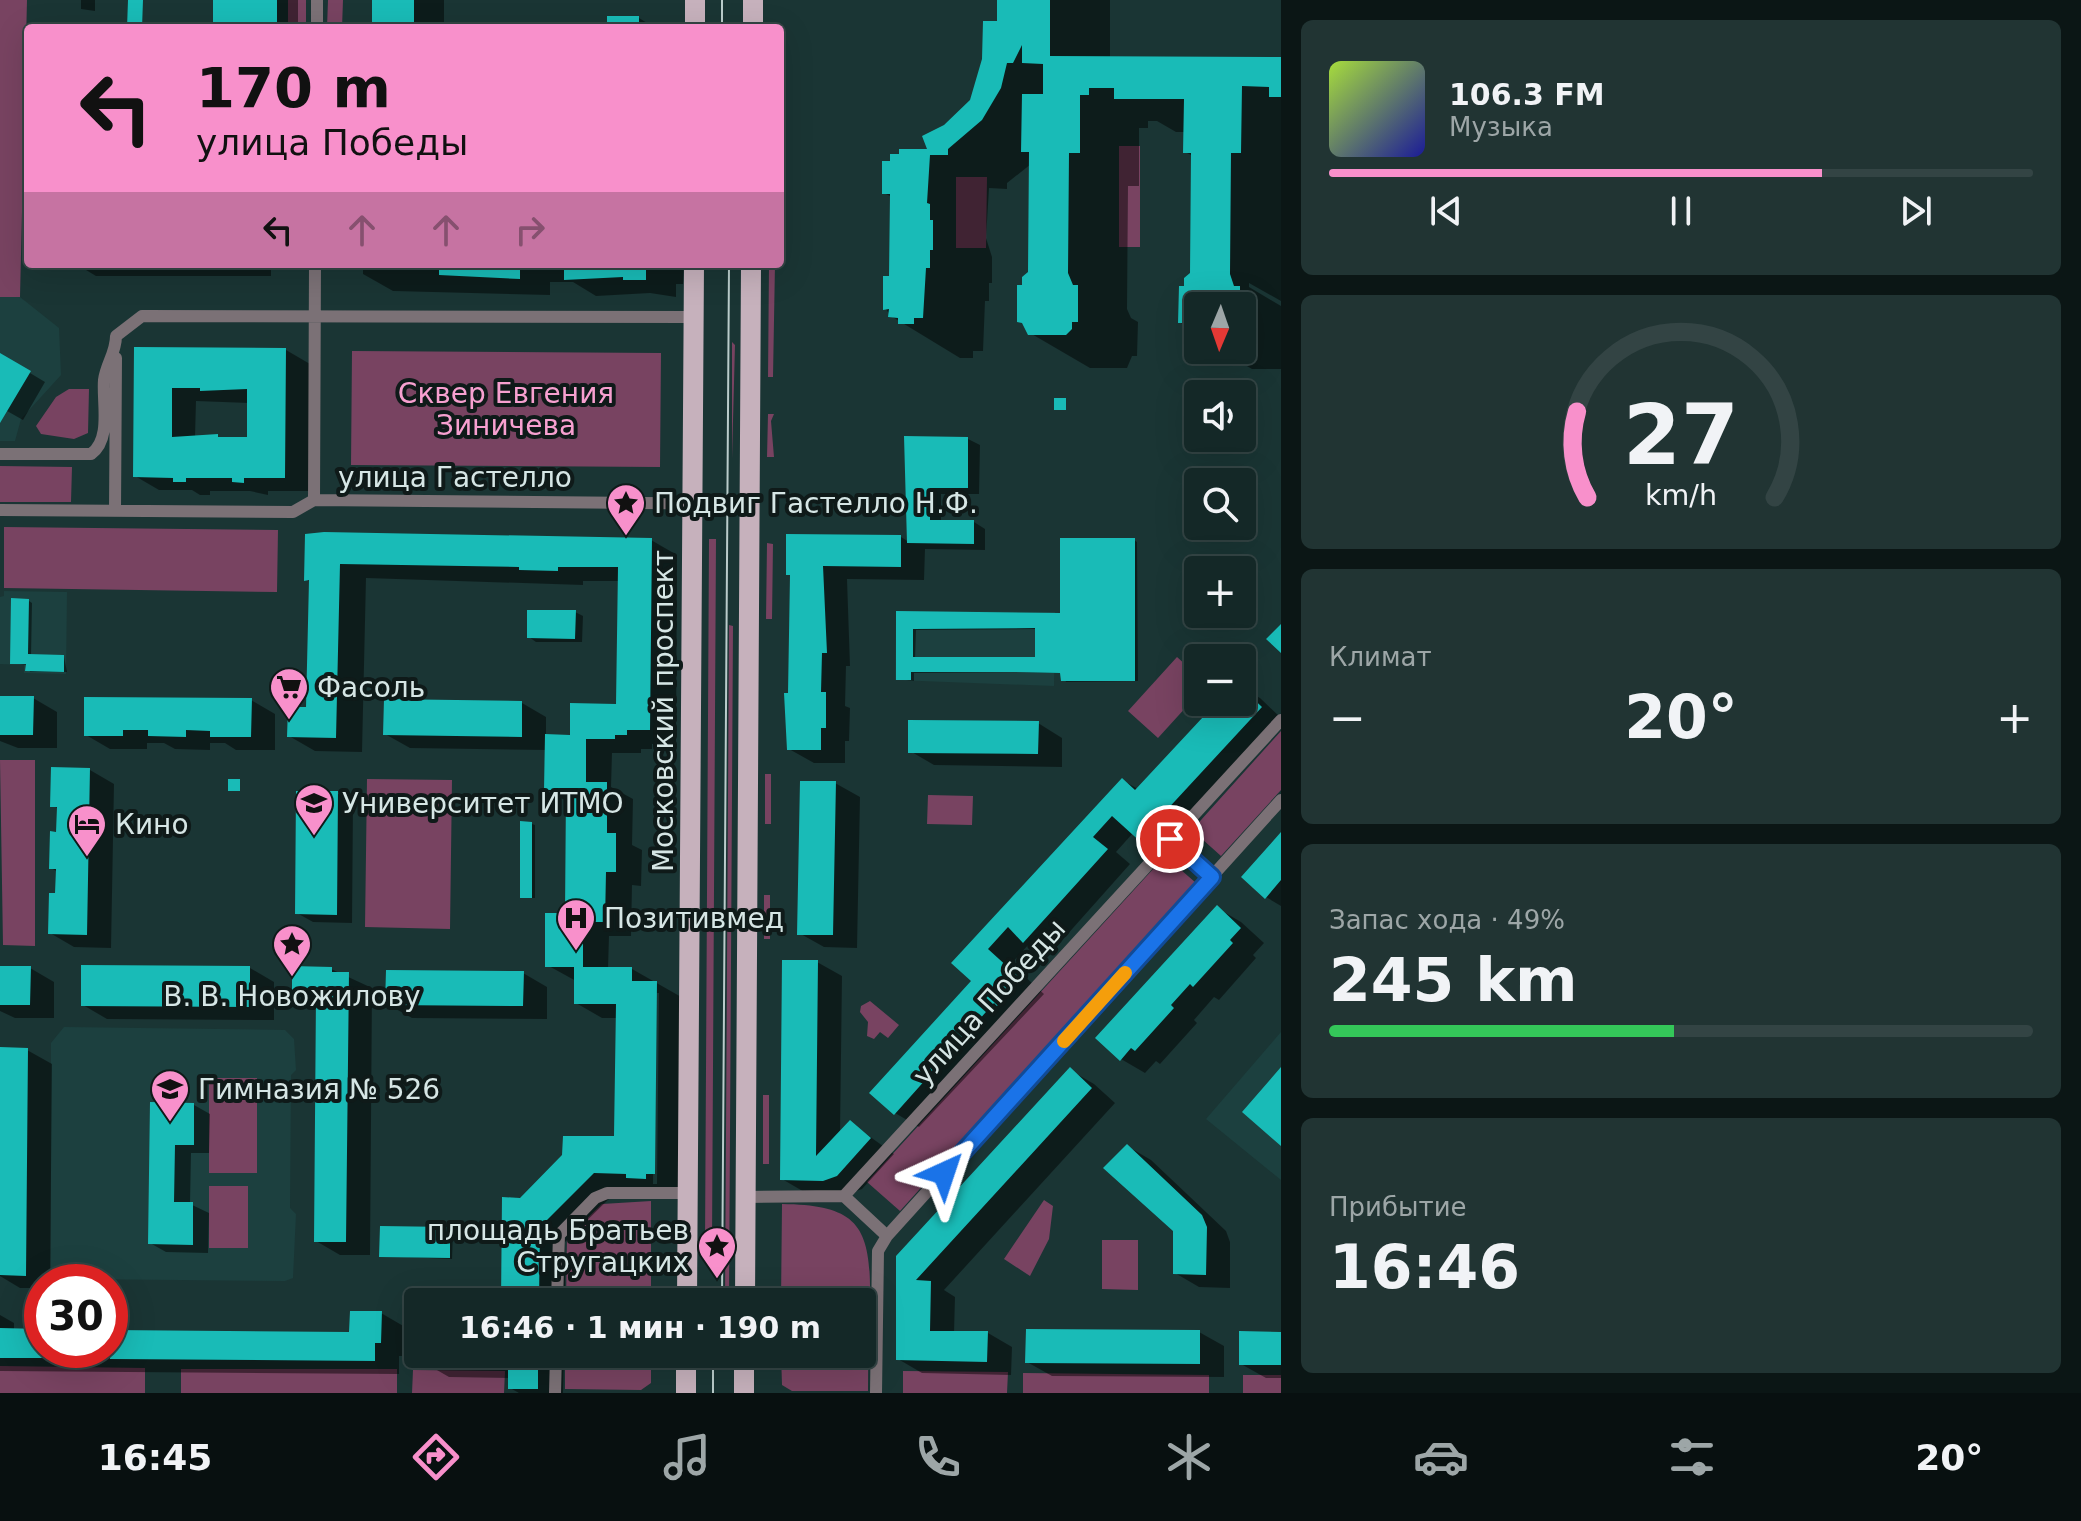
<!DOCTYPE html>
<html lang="ru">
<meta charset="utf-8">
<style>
body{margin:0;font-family:"DejaVu Sans",sans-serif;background:#213433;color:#f1f3f6;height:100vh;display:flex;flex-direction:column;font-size:30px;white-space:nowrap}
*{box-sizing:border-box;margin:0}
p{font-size:26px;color:#9da6a7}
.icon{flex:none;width:44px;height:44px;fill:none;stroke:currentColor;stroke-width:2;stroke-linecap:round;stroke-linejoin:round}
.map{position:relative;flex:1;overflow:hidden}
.side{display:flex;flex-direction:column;gap:20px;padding:20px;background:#0b1615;width:800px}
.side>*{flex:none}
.guide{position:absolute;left:24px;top:24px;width:760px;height:244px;border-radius:8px;box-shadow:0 8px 32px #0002,0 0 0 2px #344;background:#f890cb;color:#111;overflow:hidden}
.needle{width:52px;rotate:182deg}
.buttons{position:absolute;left:1184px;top:292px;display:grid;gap:16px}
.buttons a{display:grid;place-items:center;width:72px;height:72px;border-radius:8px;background:#142827;box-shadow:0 8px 32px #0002,0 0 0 2px #344;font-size:40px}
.speed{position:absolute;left:24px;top:1264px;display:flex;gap:16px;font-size:40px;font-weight:700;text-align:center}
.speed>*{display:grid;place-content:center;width:104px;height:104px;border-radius:50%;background:#142827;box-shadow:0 8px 32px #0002,0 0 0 2px #344;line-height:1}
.speed .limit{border:12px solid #d22;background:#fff;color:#111}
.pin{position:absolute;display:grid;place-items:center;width:68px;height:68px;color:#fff;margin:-34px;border:4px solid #fff;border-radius:50%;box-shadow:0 2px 8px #0007}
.me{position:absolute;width:88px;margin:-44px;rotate:42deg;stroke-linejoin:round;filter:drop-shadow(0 0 6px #0008)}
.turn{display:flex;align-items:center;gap:28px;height:168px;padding:0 40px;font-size:36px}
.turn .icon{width:104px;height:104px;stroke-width:2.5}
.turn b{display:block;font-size:56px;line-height:68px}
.lanes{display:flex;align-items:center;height:76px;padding:0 40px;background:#0003;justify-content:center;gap:40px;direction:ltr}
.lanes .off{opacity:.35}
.big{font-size:60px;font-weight:800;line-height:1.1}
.side .tile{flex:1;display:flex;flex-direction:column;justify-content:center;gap:12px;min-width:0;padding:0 28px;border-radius:12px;background:#213433}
.side .dial{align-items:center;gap:0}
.dial svg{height:208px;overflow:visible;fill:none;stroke:#344;stroke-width:7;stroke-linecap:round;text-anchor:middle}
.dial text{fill:#f1f3f6;stroke:none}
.song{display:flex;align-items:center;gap:24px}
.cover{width:96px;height:96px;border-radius:12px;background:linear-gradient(135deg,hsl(80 70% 55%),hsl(240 70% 35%))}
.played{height:8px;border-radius:4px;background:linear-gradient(90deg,#f890cb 70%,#344 70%)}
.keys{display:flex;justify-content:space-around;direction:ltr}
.heat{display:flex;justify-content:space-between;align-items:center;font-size:44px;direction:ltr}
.charge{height:12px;border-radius:6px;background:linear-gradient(90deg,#34c759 49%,#344 0)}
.trip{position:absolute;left:404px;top:1288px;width:472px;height:80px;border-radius:8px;background:#142827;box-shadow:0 8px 32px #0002,0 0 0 2px #344;font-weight:800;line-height:80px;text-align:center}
.tabs{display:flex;height:128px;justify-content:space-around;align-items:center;background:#081010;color:#9da6a7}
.tabs .icon{width:56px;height:56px}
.tabs .current{color:#f890cb}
.tabs b{font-size:36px;color:#f1f3f6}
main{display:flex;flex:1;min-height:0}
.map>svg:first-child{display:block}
</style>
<main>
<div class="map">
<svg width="1281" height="1393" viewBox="0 0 1281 1393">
<rect width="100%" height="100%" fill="#1a3534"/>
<path fill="#1c403f" d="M0,297H20L59,328L61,375L21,419L15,441H0Z
M4,591L67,592L66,674L24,673V665L0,664V597L4,596Z
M896,611L1055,612L1054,686L895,680Z
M64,1027L285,1030L294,1039L296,1070L291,1075L290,1208L296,1214L293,1278L285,1281L76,1279L75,1265H60L59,1279L51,1275V1043Z
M1281,1032V1180L1206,1119Z"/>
<path fill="#784361" d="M0,0H27L20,297H0Z
M288,0H306V28H288Z
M328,0H343L342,28H327Z
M1119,146H1140V247H1119Z
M956,177H987L986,248H956Z
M769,264H775L773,377H768Z
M732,342L735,345L732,459Z
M352,351L661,353L660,467L351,465Z
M69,389H89L88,433L74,439L41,434L36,426L56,397Z
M768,414H774L771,421L774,457H767Z
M0,466L72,467L71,502H0Z
M4,527L278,530L277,592L4,588Z
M709,539H716L712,1244H705Z
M767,543L773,544L772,619H766Z
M729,625L733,626L729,1302H725Z
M1177,657L1198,676V694L1158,738L1128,711Z
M1281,731V790L1221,856L1192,830Z
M0,760H35V946L3,945Z
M765,774H771V824H765Z
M367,779L452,780L450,929L365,927Z
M928,795L973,796L972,825L927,824Z
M1165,856L1196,883L900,1211L867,1182Z
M764,895H770V939H764Z
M870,1001L899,1025L888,1038L880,1032L874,1039L867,1036L868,1022L860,1012L861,1006Z
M209,1078H257V1173H209Z
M763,1095H769V1164H763Z
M209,1186H248V1248H209Z
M1044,1200L1053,1206L1049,1239L1030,1276L1004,1259Z
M651,1201V1302H566L567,1238L602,1204Z
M782,1204C858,1205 871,1226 870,1298C869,1329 868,1360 868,1391H792L782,1385L781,1354H862V1302H781Z
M1102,1240H1138V1290L1102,1289Z
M565,1354H651V1383L641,1390L565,1389Z
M0,1366L145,1368V1393H0Z
M181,1369H397V1393H181Z
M413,1370L505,1371L504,1393H412Z
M903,1371L1008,1372L1007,1393H903Z
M1023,1373L1209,1375V1393H1023Z
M1243,1375H1281V1393H1243Z"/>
<path fill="#0007" fill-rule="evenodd" d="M81,0H95V11L81,9Z
M215,0H298V28H215Z
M374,0H444V28H374Z
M999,0H1110V58H1281V301L1249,283V287L1281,306V369H1252L1219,350H1242V306H1198V338L1180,322L1192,274L1193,156L1185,152V132H1176L1157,121H1148V128H1139V186H1128L1127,309L1131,318L1138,322L1137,356H1132L1127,368H1090L1030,333L1024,287L1030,273L1031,164L1007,183V189L989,188L986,238L992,257V283H989V301H985L983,351H973V358H960L891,316L885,308L891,278L892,197L884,193L929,151L945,127L972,101L999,23Z
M639,18L655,28H609Z
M76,264H271V276H96Z
M363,264H684L683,284H676V297L650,293L596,296L573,282H550V295L393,291L363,274Z
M136,349L286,350L310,364L309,491H268V495L250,491H210V495H200L192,490H159L135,476ZM196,401L249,403V439L195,437Z
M0,355L45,382L23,420L0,407Z
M1194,401H1198V412L1194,409Z
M968,439L980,445L979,494H941V522H974L985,529V550L925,549L924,580L847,579L850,666H846L845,706L850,708L849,741H845V763H814L789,749L792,576L788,574L901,537L909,542L910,501Z
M306,536L651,540L677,555L676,744H652V749H641V753H612L611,787L633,799L632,845L642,850L641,886L632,885L631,936H609L608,969H632L683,998L681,1188L621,1187L565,1242V1302H503L520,1200L616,1138L618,1018H602L576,1003V981L547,965L567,915L568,802L546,789L547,750L410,748L385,734L522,703L546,717V736L572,737L618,706L620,581H583V585L366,578L362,752L315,751L289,736L308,709L311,582L306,579ZM655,993H659L657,1184H653Z
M1134,540L1137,542L1138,681L1066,682L1062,673L1018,672L914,673V681L898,679V613L1062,615ZM1037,629V659H915L916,630Z
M29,601L32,603L31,656L64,657L67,672H30L28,665L12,663Z
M575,612L583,616L582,642H536L529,637Z
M1242,688L1260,698L1281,718L1186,829L1191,834L1170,857L1133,833L1116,852L1130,864L1049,955L1029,944L1011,964L1044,994L919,1127L895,1113L974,980L954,963L1122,780L1138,789L1220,702H1242Z
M0,698H33L57,712V748H18L0,741Z
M251,700L275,714V750H236L225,743H210V750L175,749L164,743H147V749H110L86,735Z
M1038,723L1062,738V767L934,765L910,751Z
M90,770L114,784L111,948L74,947L50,933L57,895L58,872L51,868L59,809L52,805Z
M835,783L860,797L857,948L824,947L799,933Z
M337,793L353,803L352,923L313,922L297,913Z
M532,824L535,825V898H525L522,897Z
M1281,835V906L1266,897Z
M1217,908L1241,922L1264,943L1253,955L1256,958L1219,1000L1214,997L1194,1020L1197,1023L1160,1064L1156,1061L1145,1073L1121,1059Z
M817,962L842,976L840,1134L851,1123L894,1154L862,1189L848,1194L806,1193L782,1179Z
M0,968H30L54,982V1018H15L0,1011Z
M250,968L274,982V1020L107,1019L83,1005Z
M331,969L372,988L370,1255H340L316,1241L318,1007L294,993Z
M523,973L547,987V1019L412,1018L387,1004Z
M0,1049L27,1050L52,1064L50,1282H42V1288H20L0,1276Z
M1070,1070L1094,1084L1115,1103L944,1290L955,1297L954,1333H988L1012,1347L1011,1375L922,1373L898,1359V1257Z
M152,1104L194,1105L210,1114L209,1153H191L190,1204L209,1213L208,1253L166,1252L150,1243Z
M1127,1146L1151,1160L1226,1231L1230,1242V1288L1199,1287L1175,1273V1230Z
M450,1229L453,1231L452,1259L381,1256Z
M381,1313L405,1327V1356H399V1374L0,1371V1315L14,1323V1331H42V1350H110V1331L351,1334Z
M417,1319H418V1344L416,1343Z
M1199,1332L1224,1346V1377L1052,1376L1027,1362Z
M1281,1334V1378H1266L1241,1364Z
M423,1354H564L563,1393H519L510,1388V1378L449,1377L423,1362Z"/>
<path fill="#19bbb7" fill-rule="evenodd" d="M128,0H143L142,28H127Z
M213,0H277V28H213Z
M372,0H414V28H372Z
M997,0H1050V56L1281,57V97H1269V87L1242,86L1241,153H1231L1230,274L1234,286H1240V306H1198V343L1184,330V323H1178L1179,286H1184V278L1190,273L1191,153H1183L1184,99H1114V88H1089V95H1080V153H1069L1068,273L1073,285H1078V322H1072V329L1066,335H1028L1022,323L1017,322V285H1022V277L1028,272L1029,152H1021L1022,94H1043V64L1022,63V45L1013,63H1007L1001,88L982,120L948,149V155H930L927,203L930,204V220H933V250H930V268H926L923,318H914V324H898V318L888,317L889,309L883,310V276H889L890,194H882V161H890V154H899V149H927L922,136L944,125L970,100L982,59L983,21H997Z
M607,16H639V28H607Z
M439,264H520V279L439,275Z
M564,264H646V280H623V277L564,280Z
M134,347L286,348L285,478H244V483L232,482V478H186V482H173V478L133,477ZM172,388H200V391L247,389V437H218V434L172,437Z
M0,353L31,371L0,423Z
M1054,398H1066V410H1054Z
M904,436L968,437V488H930V520H974V544L907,543Z
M324,532L652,538L650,730H627V735H615V739H586V782H607V833H616V872H606L605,922H583V967H632V981H657L655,1174H646V1179L626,1178V1174L594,1173L540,1227L539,1302H501L502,1197L520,1198L562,1155L563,1136H614L616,1004H574V967H545V913H565L566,790H544L545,734L570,735V703L616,704L618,567H558V571L519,570V567L340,564L336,738L287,737L288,707H306L309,580L304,581L305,534Z
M786,534L901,535V567L823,566L827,653H822L821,692H826V728H821V750H787L784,693H788L790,575H786Z
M1060,538H1135V681H1061L1060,673L1014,672H911V680H896V611L1060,613ZM1035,628V657H913V629Z
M11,598L29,599L28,654L64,655V672L25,671L26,664H10Z
M527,610H576L575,639L527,638Z
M1281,624V653L1266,639Z
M1242,688L1262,707L1163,814L1168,819L1144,845L1112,816L1093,837L1108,849L1023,943L1008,927L988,949L1021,979L997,1006L994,1003L894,1115L869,1093L971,981L951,963L1122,778L1135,790L1217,702H1242Z
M0,696H34L33,735H0Z
M84,697L252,698L251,737H210V731L186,730V737L148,736V730H123V736H84Z
M384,699L522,701V737L383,735Z
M908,720L1039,721L1038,754L908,753Z
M51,767L90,768L87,935L48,934L49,893H55L56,869H49L50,831L56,832L57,807H50Z
M228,779H240V791H228Z
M800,781H836L833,935H797Z
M296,791H338L337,915L295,914Z
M520,821L532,822V898H520Z
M1281,832V880L1265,899L1241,877Z
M1217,905L1241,928L1230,940L1233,943L1193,987L1190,984L1171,1005L1174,1008L1135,1051L1131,1048L1120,1061L1095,1038Z
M782,960H818L816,1156L850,1120L871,1138L837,1176L823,1181L780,1180Z
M81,965L250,966V1007L81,1006Z
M0,966H31L30,1005H0Z
M292,966L332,967V972H349L346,1242H314L316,994H292Z
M386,970L524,971L523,1006L385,1005Z
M0,1047L28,1048L26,1276L0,1275Z
M1070,1067L1092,1088L916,1280L931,1281L930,1331H988L987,1362L896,1360V1256Z
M1281,1067V1146L1242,1112Z
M150,1102L194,1103V1145H175L174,1202H193V1245L148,1244Z
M1127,1144L1202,1215L1207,1227L1206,1275L1173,1274V1231L1103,1168Z
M380,1226L450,1227V1258L379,1257Z
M350,1311H382L381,1343H375V1361L110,1359V1330L349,1332Z
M0,1328L42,1329V1358H0Z
M1026,1329L1200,1330V1364L1025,1363Z
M1239,1331L1281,1332V1365H1239Z
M508,1354H538V1389H508Z"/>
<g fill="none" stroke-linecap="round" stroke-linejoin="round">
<path stroke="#7b7176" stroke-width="12" d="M317,28V0
M0,454H91C112,439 102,402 104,380C106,364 116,353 116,336L142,316L694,317
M314,500L315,264
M0,510L293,512L314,500L750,504
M115,511L116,358
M1170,839L1212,877
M844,1196L1281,720
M745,1197L844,1196L887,1236
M557,1302L559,1235L595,1198L607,1193H688
M555,1393L556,1354
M876,1393L878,1251L887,1236L1281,800"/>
<path stroke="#c6b1bc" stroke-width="20" d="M695,28V0
M753,28V0
M687,1302L694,264
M745,1302L751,264
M686,1393V1354
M744,1393V1354"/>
<path stroke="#bacccb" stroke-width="2" d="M722,28V0
M722,1302L729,264
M713,1393V1354"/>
</g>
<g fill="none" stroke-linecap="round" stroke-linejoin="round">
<g stroke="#114b97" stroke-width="20">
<path id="route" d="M944,1173L1212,877L1170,839"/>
</g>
<use href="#route" stroke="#1a73e8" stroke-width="14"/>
<path stroke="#f59e0b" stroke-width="14" d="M1064,1041L1125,973"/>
</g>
<defs>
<g id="sight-pin" transform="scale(2)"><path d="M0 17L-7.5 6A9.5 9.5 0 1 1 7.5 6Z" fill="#f890cb" stroke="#0f1a19"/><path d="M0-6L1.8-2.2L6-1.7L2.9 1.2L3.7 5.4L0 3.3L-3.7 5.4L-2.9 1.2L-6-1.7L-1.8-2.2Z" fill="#111"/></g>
<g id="supermarket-pin" transform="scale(2)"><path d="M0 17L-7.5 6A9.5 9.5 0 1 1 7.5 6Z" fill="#f890cb" stroke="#0f1a19"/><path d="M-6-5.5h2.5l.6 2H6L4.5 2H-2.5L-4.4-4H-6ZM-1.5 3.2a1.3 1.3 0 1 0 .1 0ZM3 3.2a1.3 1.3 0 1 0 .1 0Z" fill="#111"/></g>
<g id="university-pin" transform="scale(2)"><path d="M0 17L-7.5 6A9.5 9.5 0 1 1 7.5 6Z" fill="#f890cb" stroke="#0f1a19"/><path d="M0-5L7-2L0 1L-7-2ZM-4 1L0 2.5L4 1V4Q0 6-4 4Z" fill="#111"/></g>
<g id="hotel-pin" transform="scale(2)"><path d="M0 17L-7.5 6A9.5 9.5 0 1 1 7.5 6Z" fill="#f890cb" stroke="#0f1a19"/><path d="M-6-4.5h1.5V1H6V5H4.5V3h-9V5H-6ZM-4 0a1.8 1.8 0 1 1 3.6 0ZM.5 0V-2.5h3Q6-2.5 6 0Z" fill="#111"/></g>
<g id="hospital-pin" transform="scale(2)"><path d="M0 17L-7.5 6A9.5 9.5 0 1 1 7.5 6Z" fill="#f890cb" stroke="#0f1a19"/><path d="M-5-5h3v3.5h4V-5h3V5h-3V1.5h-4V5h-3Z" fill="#111"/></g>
<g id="school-pin" transform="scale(2)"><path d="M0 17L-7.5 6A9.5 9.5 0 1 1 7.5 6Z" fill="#f890cb" stroke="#0f1a19"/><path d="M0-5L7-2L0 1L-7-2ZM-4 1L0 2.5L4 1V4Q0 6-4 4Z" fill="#111"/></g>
</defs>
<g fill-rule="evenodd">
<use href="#sight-pin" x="626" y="503"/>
<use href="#supermarket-pin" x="289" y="687"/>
<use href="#university-pin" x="314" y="803"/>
<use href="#hotel-pin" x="87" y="824"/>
<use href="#hospital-pin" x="576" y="918"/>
<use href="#sight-pin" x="292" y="944"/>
<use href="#school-pin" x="170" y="1089"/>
<use href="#sight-pin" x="717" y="1246"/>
</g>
<g text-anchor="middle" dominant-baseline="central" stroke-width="8" stroke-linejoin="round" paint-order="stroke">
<g font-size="28" fill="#f7a0d0" stroke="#0f1a19">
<text x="506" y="393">Сквер Евгения<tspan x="506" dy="32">Зиничева</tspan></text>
</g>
<g font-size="28" fill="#d6e6e5" stroke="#0f1a19">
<text x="455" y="477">улица Гастелло</text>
<text transform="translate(663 711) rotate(-90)">Московский проспект</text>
<text transform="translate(989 1002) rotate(-48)">улица Победы</text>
</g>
<g font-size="28" fill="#d6e6e5" stroke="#0f1a19" text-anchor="start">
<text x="654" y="503">Подвиг Гастелло Н.Ф.</text>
<text x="317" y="687">Фасоль</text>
<text x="342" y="803">Университет ИТМО</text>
<text x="115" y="824">Кино</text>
<text x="604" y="918">Позитивмед</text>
<text x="292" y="996" text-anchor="middle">В. В. Новожилову</text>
<text x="198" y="1089">Гимназия № 526</text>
<text x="689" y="1230" text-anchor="end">площадь Братьев<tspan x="689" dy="32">Стругацких</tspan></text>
</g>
</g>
</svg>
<div class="buttons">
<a><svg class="needle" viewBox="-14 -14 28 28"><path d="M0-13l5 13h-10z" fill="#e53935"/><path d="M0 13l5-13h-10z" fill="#9da6a7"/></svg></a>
<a><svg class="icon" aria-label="sound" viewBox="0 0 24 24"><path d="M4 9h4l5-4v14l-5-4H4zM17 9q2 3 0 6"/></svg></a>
<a><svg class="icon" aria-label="search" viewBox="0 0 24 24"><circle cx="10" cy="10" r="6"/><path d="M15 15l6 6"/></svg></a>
<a>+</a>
<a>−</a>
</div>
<div class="speed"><div class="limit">30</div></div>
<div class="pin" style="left:1170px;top:839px;background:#d93025"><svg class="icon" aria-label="arrive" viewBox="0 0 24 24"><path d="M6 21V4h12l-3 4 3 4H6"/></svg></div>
<svg class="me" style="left:944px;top:1173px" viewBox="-20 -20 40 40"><path d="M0-17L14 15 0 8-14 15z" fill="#1a73e8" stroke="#fff" stroke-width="4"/></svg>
<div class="trip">16:46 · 1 мин · 190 m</div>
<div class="guide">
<div class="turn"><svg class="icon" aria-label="left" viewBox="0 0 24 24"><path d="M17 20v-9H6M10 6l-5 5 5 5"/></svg><div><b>170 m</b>улица Победы</div></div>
<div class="lanes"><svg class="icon" aria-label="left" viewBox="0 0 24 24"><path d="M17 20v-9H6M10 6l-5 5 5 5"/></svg><svg class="icon off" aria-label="ahead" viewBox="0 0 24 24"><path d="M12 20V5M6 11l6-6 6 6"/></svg><svg class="icon off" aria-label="ahead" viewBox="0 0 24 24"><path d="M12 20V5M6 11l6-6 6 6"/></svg><svg class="icon off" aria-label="right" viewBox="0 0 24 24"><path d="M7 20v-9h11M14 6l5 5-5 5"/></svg></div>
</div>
</div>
<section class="side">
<div class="tile">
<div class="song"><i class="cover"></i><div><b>106.3 FM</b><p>Музыка</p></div></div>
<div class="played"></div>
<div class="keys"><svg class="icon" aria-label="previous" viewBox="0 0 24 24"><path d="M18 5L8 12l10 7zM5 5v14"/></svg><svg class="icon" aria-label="pause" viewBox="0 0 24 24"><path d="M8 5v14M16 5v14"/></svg><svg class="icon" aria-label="next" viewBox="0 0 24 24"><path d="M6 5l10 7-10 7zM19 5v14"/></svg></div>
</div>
<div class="tile dial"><svg viewBox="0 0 100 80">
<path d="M14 69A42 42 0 1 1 86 69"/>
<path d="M14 69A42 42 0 0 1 10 36" stroke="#f890cb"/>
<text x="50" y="56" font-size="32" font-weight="700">27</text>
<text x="50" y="72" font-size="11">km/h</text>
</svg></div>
<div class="tile"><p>Климат</p>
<div class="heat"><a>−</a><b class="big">20°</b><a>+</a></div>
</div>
<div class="tile"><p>Запас хода · 49%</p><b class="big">245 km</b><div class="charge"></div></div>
<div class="tile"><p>Прибытие</p><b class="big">16:46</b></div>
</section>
</main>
<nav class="tabs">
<b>16:45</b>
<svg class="icon current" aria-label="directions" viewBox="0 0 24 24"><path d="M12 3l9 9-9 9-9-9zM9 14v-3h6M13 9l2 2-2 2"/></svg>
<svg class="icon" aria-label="music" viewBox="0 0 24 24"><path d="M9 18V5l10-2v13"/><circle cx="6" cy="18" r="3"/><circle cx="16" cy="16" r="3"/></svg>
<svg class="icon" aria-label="phone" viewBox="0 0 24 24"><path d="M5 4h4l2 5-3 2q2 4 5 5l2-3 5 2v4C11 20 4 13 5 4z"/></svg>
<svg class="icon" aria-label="climate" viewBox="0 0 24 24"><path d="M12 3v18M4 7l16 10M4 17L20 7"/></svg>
<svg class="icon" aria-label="car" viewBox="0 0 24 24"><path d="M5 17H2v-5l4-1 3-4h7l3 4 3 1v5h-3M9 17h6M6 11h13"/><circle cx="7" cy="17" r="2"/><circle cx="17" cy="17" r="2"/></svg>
<svg class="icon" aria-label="filters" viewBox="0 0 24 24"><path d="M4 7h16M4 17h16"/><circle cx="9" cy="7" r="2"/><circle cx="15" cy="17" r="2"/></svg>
<b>20°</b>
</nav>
